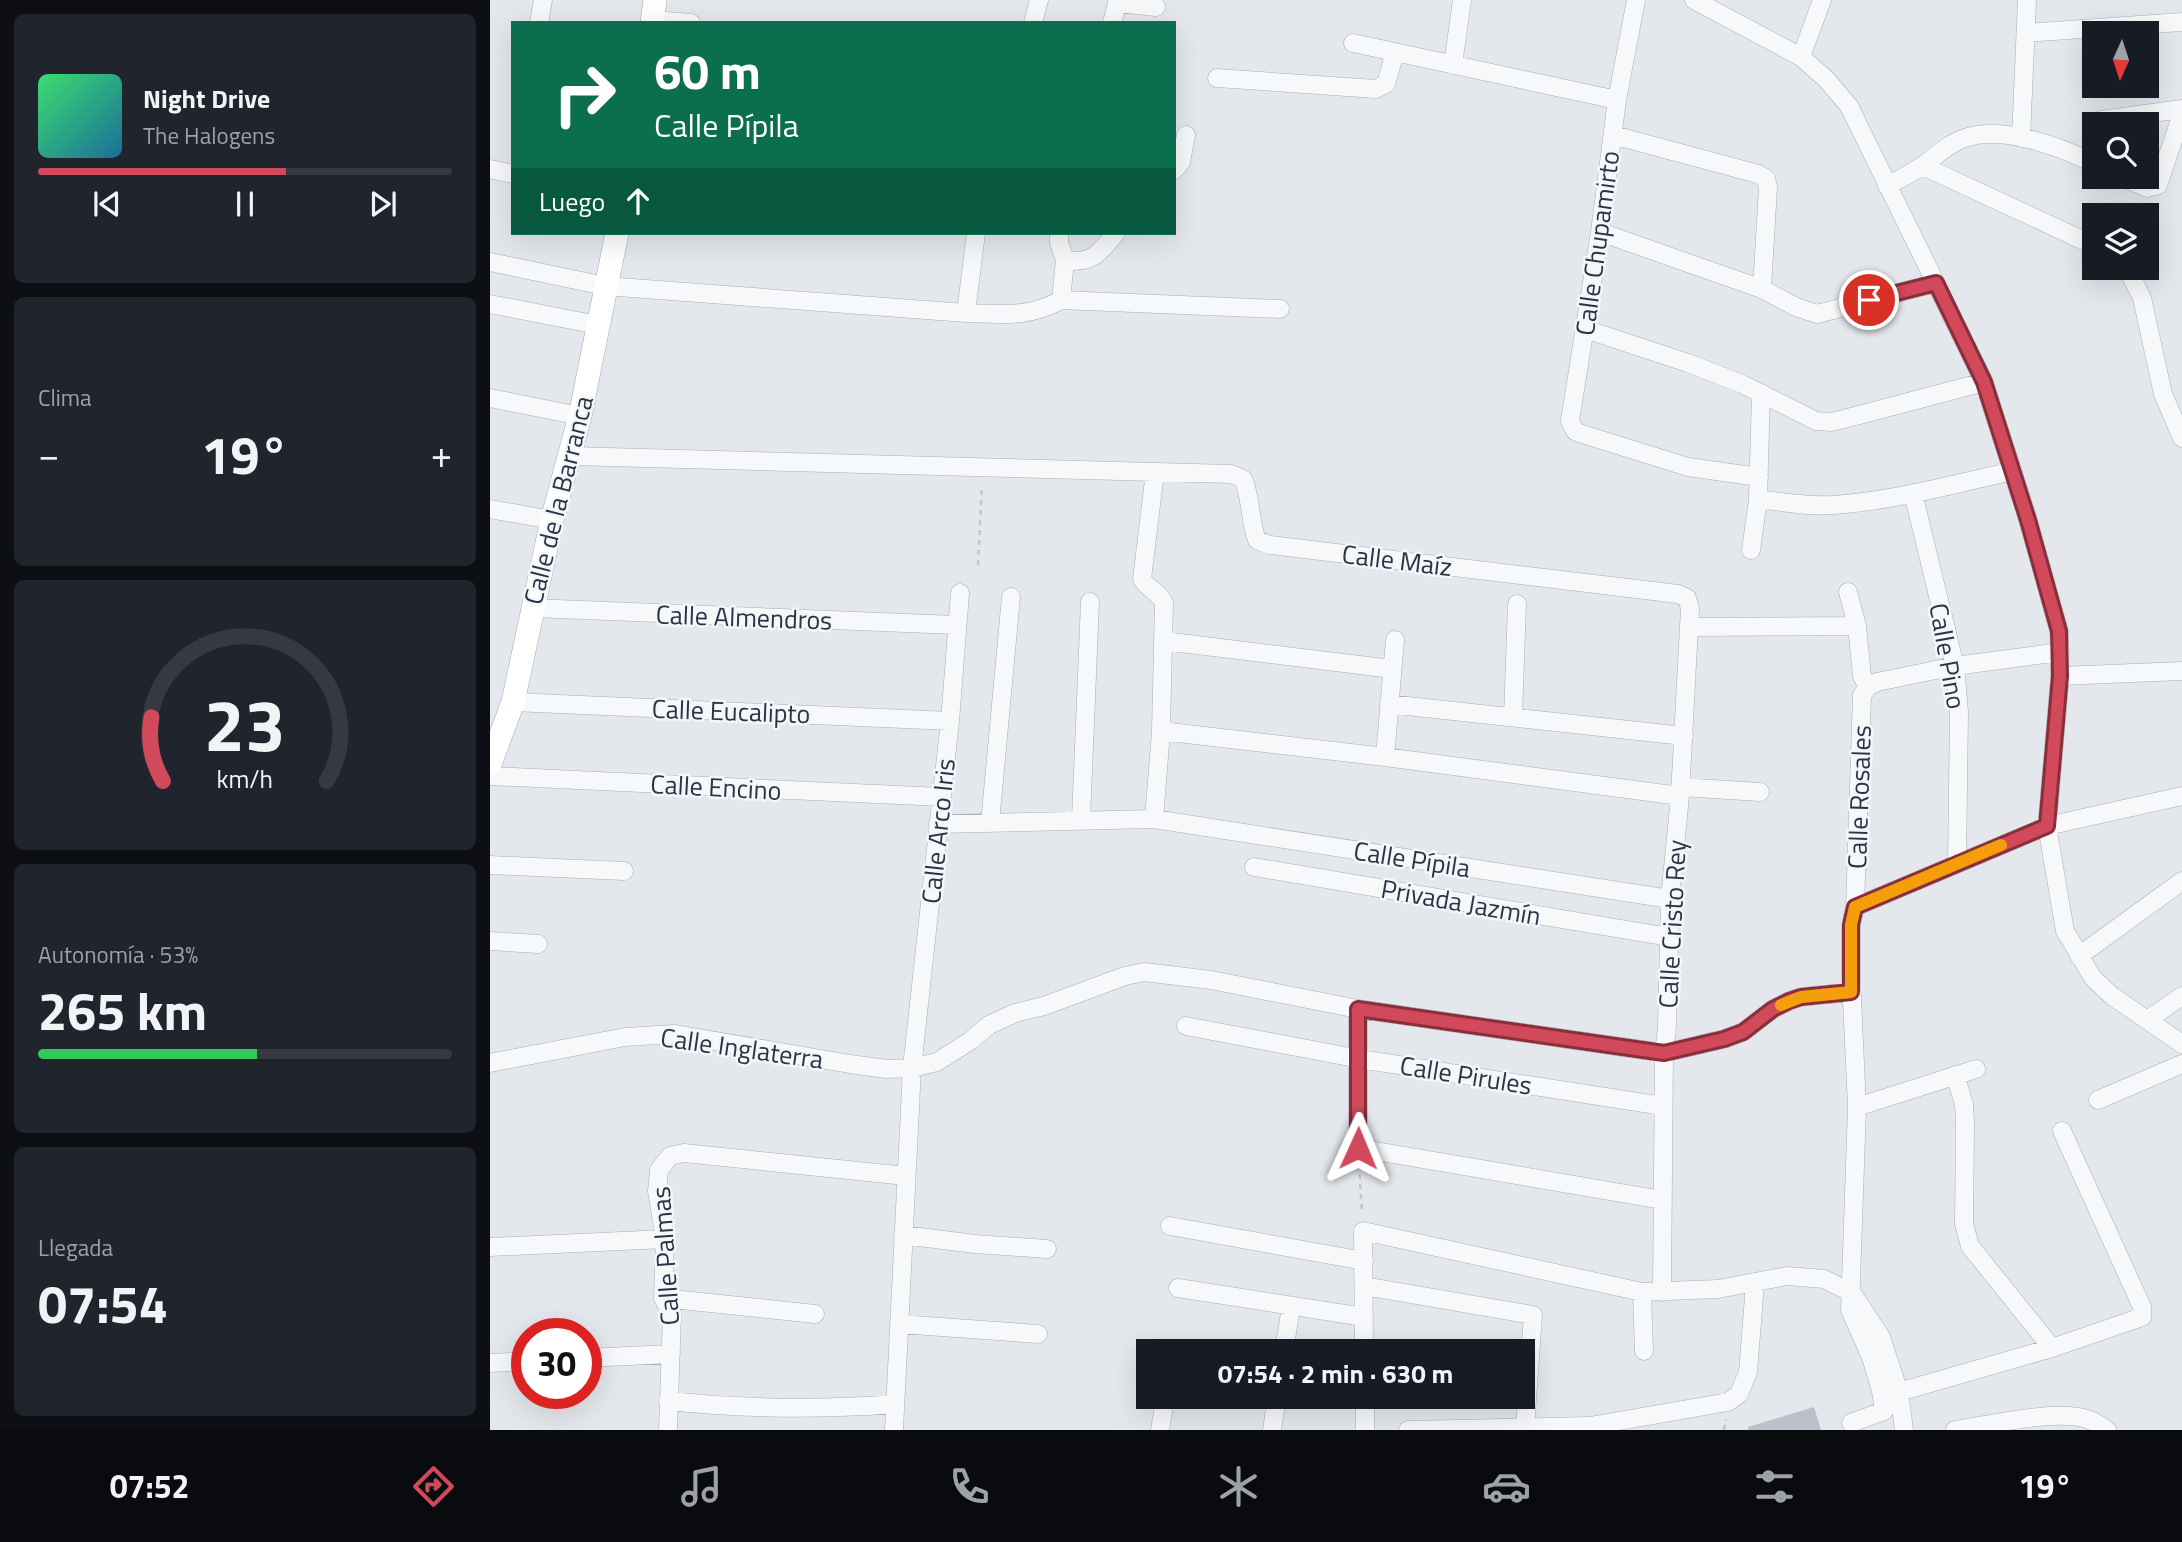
<!DOCTYPE html>
<html lang="es">
<meta charset="utf-8">
<style>
body{margin:0;font-family:"Titillium Web",sans-serif;background:#20242c;color:#f1f3f6;height:100vh;display:flex;flex-direction:column;font-size:26px;white-space:nowrap}
*{box-sizing:border-box;margin:0}
p{font-size:23px;color:#9ea1a6}
.icon{flex:none;width:38px;height:38px;fill:none;stroke:currentColor;stroke-width:2;stroke-linecap:round;stroke-linejoin:round}
.map{position:relative;flex:1;overflow:hidden}
.drawer{display:flex;flex-direction:column;gap:14px;padding:14px;background:#0d0f14;width:490px}
.drawer>*{flex:none}
.guide{position:absolute;left:21px;top:21px;width:665px;height:214px;border-radius:0px;box-shadow:0 7px 28px #0002;background:#0b6e4f;color:#fff;overflow:hidden}
.needle{width:46px;rotate:183deg}
.buttons{position:absolute;left:1592px;top:21px;display:grid;gap:14px}
.buttons a{display:grid;place-items:center;width:77px;height:77px;border-radius:0px;background:#171b24;box-shadow:0 7px 28px #0002;font-size:35px}
.speed{position:absolute;left:21px;top:1318px;display:flex;gap:14px;font-size:35px;font-weight:700;text-align:center}
.speed>*{display:grid;place-content:center;width:91px;height:91px;border-radius:50%;background:#171b24;box-shadow:0 7px 28px #0002;line-height:1}
.speed .limit{border:10px solid #d22;background:#fff;color:#111}
.pin{position:absolute;display:grid;place-items:center;width:60px;height:60px;color:#fff;margin:-30px;border:4px solid #fff;border-radius:50%;box-shadow:0 2px 7px #0007}
.me{position:absolute;width:77px;margin:-38px;rotate:1deg;stroke-linejoin:round;filter:drop-shadow(0 0 5px #0008)}
.turn{display:flex;align-items:center;gap:24px;height:147px;padding:0 28px;font-size:32px}
.turn .icon{width:91px;height:91px;stroke-width:2.5}
.turn b{display:block;font-size:49px;line-height:60px}
.then{display:flex;align-items:center;height:66px;padding:0 28px;background:#0003;gap:14px;font-size:26px}
.big{font-size:52px;font-weight:700;line-height:1.1}
.drawer .tile{flex:1;display:flex;flex-direction:column;justify-content:center;gap:10px;min-width:0;padding:0 24px;border-radius:10px;background:#20242c}
.drawer .dial{align-items:center;gap:0}
.dial svg{height:182px;overflow:visible;fill:none;stroke:#363941;stroke-width:7;stroke-linecap:round;text-anchor:middle}
.dial text{fill:#f1f3f6;stroke:none}
.song{display:flex;align-items:center;gap:21px}
.cover{width:84px;height:84px;border-radius:10px;background:linear-gradient(135deg,hsl(140 70% 55%),hsl(200 70% 35%))}
.played{height:7px;border-radius:4px;background:linear-gradient(90deg,#d1495b 60%,#363941 60%)}
.keys{display:flex;justify-content:space-around;direction:ltr}
.heat{display:flex;justify-content:space-between;align-items:center;font-size:38px;direction:ltr}
.charge{height:10px;border-radius:5px;background:linear-gradient(90deg,#34c759 53%,#363941 0)}
.trip{position:absolute;left:646px;top:1339px;width:399px;height:70px;border-radius:0px;background:#171b24;box-shadow:0 7px 28px #0002;font-weight:700;line-height:70px;text-align:center}
.tab-bar{display:flex;height:112px;justify-content:space-around;align-items:center;background:#090b0e;color:#9ea1a6}
.tab-bar .icon{width:49px;height:49px}
.tab-bar .active{color:#d1495b}
.tab-bar b{font-size:32px;color:#f1f3f6}
main{display:flex;flex:1;min-height:0}
.map>svg:first-child{display:block}
</style>
<main>
<section class="drawer">
<div class="tile">
<div class="song"><i class="cover"></i><div><b>Night Drive</b><p>The Halogens</p></div></div>
<div class="played"></div>
<div class="keys"><svg class="icon" aria-label="previous" viewBox="0 0 24 24"><path d="M18 5L8 12l10 7zM5 5v14"/></svg><svg class="icon" aria-label="pause" viewBox="0 0 24 24"><path d="M8 5v14M16 5v14"/></svg><svg class="icon" aria-label="next" viewBox="0 0 24 24"><path d="M6 5l10 7-10 7zM19 5v14"/></svg></div>
</div>
<div class="tile"><p>Clima</p>
<div class="heat"><a>−</a><b class="big">19°</b><a>+</a></div>
</div>
<div class="tile dial"><svg viewBox="0 0 100 80">
<path d="M14 69A42 42 0 1 1 86 69"/>
<path d="M14 69A42 42 0 0 1 9 41" stroke="#d1495b"/>
<text x="50" y="56" font-size="32" font-weight="700">23</text>
<text x="50" y="72" font-size="11">km/h</text>
</svg></div>
<div class="tile"><p>Autonomía · 53%</p><b class="big">265 km</b><div class="charge"></div></div>
<div class="tile"><p>Llegada</p><b class="big">07:54</b></div>
</section>
<div class="map">
<svg width="1692" height="1430" viewBox="0 0 1692 1430">
<rect width="100%" height="100%" fill="#e4e7ec"/>
<path fill="#bbc0ca" d="M1324,1407L1331,1430H1258V1427Z"/>
<g fill="none" stroke-linecap="round" stroke-linejoin="round">
<g stroke="#a9aeb7" stroke-width="19">
<path id="minor" d="M1146,0L1127,100L1110,232L1080,421L1085,431L1089,433L1198,467L1269,477
M1204,0L1311,57L1336,79L1359,106L1494,382L1538,520L1569,631L1570,676L1557,826L1575,931L1603,978L1622,996L1692,1044
M627,3L666,7
M162,20L201,23
M49,23L53,0
M543,23L549,0
M622,23L628,0
M1536,33L1692,22
M863,43L1127,100
M1311,57L1332,0
M963,65L972,0
M727,78L886,89L896,84L905,52
M1611,120L1692,109
M1123,135L1268,174L1276,179L1278,187L1272,289
M1531,138L1537,0
M1433,166L1605,246
M0,169L23,174
M684,170L691,162L696,135
M1632,177L1657,188L1668,185L1692,114
M1397,186C1409,179 1423,173 1435,164C1447,155 1459,143 1475,138C1513,125 1571,147 1605,164
M1110,232L1272,289L1306,307L1327,314L1446,283
M569,233V243L575,260
M0,262L115,286L476,313C512,314 539,318 571,300L790,309
M1637,268L1652,298L1673,394L1692,438
M571,300L575,260C603,264 609,253 626,233
M0,304L108,325
M476,313L486,233
M1095,329L1198,363L1252,384L1326,421L1341,422L1354,419L1494,382
M1271,393L1268,499C1293,502 1318,507 1343,505C1404,501 1464,484 1523,471
M0,398L90,416
M81,456L741,474L753,479C762,499 759,520 767,540L780,545L1188,594L1197,598L1200,608L1190,796L1180,899L1177,1027L1174,1053L1172,1292
M1423,493L1465,666L1469,712L1467,863
M0,509L62,520
M1261,550L1268,499
M1358,592L1367,626L1372,676L1378,687
M42,608L466,625
M1199,627L1367,626
M674,641L902,669
M1570,676L1692,671
M23,702L460,721
M899,704L1194,736
M1023,717L1027,604
M671,731L895,757L1190,796
M895,757L905,640
M0,776L452,797
M1190,787L1270,792
M591,819L600,602
M664,819L671,731L674,603C670,592 657,589 652,579L665,472
M500,823L521,597
M448,824L664,819L1180,899
M0,865L134,871
M764,867L1179,937
M1365,907L1557,826L1692,796
M0,941L48,944
M1589,956L1692,881
M868,1009V1148L1172,1200
M1659,1019L1692,996
M696,1026L870,1059L1173,1106
M0,1063L135,1037L185,1034L360,1064L396,1069L422,1068L447,1062L480,1041L499,1025L525,1013L554,1006L635,976L654,972L721,980L868,1009L1174,1053L1234,1039L1253,1032L1283,1009L1299,1001L1311,997L1361,992
M1465,1075L1474,1104L1475,1124L1474,1224L1480,1246L1562,1348
M1608,1100L1692,1064
M1367,1107L1486,1069
M680,1226L874,1261
M413,1235L485,1244L557,1249
M0,1247L175,1239
M874,1286L1043,1315L1035,1427
M688,1288L874,1317
M1152,1292L1154,1351
M1362,1293L1391,1337L1409,1392L1414,1430
M173,1298L325,1314
M409,1324L548,1334
M794,1351L801,1307
M874,1351L873,1231L1152,1292L1228,1289L1297,1276L1334,1279L1362,1293
M96,1358L181,1354
M0,1363L37,1361
M1409,1392L1562,1348L1652,1317V1307L1572,1131
M875,1396V1430
M178,1401C255,1409 328,1410 405,1404
M1361,1423L1394,1411L1391,1391L1381,1357L1360,1310L1367,1107L1361,978V925L1365,907L1372,695L1378,687L1387,682L1465,666L1570,652
M178,1430L182,1315L173,1298L175,1239L167,1191L169,1170L180,1156L194,1153L416,1176
M404,1430L422,1068L460,721L470,593
M670,1430L675,1400
M782,1430L787,1396
M918,1430L1100,1426L1238,1402L1249,1394L1258,1372L1265,1284
M1465,1430C1498,1425 1567,1409 1597,1419C1604,1421 1611,1426 1617,1430"/>
</g>
<g stroke="#a3abb8" stroke-width="24">
<path id="major" d="M162,23L165,0
M0,764L23,702L62,520L90,416L127,233"/>
</g>
<path stroke="#c2c5cb" stroke-width="2.5" stroke-dasharray="5 5" stroke-linecap="butt" d="M488,565L492,485
M869,1164L872,1213
M1234,1430L1236,1419"/>
<use href="#minor" stroke="#f7f8fa" stroke-width="18"/>
<use href="#major" stroke="#fff" stroke-width="23"/>
</g>
<g fill="none" stroke-linecap="round" stroke-linejoin="round">
<g stroke="#882f3b" stroke-width="18">
<path id="route" d="M868,1148V1009L1174,1053L1234,1039L1253,1032L1283,1009L1299,1001L1311,997L1361,992V925L1365,907L1557,826L1570,676L1569,631L1538,520L1494,382L1446,283L1379,300"/>
</g>
<use href="#route" stroke="#d1495b" stroke-width="12"/>
<path stroke="#f59e0b" stroke-width="12" d="M1291,1005L1311,997L1361,992V925L1365,907L1511,845"/>
</g>
<g text-anchor="middle" dominant-baseline="central" stroke-width="5" stroke-linejoin="round" paint-order="stroke">
<g font-size="26" fill="#2b3445" stroke="#f4f6f9">
<text transform="translate(1107 243) rotate(-82)">Calle Chupamirto</text>
<text transform="translate(68 500) rotate(-76)">Calle de la Barranca</text>
<text transform="translate(907 560) rotate(7)">Calle Maíz</text>
<text transform="translate(254 617) rotate(2)">Calle Almendros</text>
<text transform="translate(1458 656) rotate(80)">Calle Pino</text>
<text transform="translate(241 711) rotate(2)">Calle Eucalipto</text>
<text transform="translate(226 787) rotate(3)">Calle Encino</text>
<text transform="translate(1369 797) rotate(-88)">Calle Rosales</text>
<text transform="translate(448 831) rotate(-84)">Calle Arco Iris</text>
<text transform="translate(922 859) rotate(9)">Calle Pípila</text>
<text transform="translate(971 902) rotate(10)">Privada Jazmín</text>
<text transform="translate(1182 924) rotate(-87)">Calle Cristo Rey</text>
<text transform="translate(252 1048) rotate(8)">Calle Inglaterra</text>
<text transform="translate(976 1075) rotate(9)">Calle Pirules</text>
<text transform="translate(175 1256) rotate(-94)">Calle Palmas</text>
</g>
</g>
</svg>
<div class="buttons">
<a><svg class="needle" viewBox="-14 -14 28 28"><path d="M0-13l5 13h-10z" fill="#e53935"/><path d="M0 13l5-13h-10z" fill="#9ea1a6"/></svg></a>
<a><svg class="icon" aria-label="search" viewBox="0 0 24 24"><circle cx="10" cy="10" r="6"/><path d="M15 15l6 6"/></svg></a>
<a><svg class="icon" aria-label="layers" viewBox="0 0 24 24"><path d="M12 4l9 5-9 5-9-5zM3 14l9 5 9-5"/></svg></a>
</div>
<div class="speed"><div class="limit">30</div></div>
<div class="pin" style="left:1379px;top:300px;background:#d93025"><svg class="icon" aria-label="arrive" viewBox="0 0 24 24"><path d="M6 21V4h12l-3 4 3 4H6"/></svg></div>
<svg class="me" style="left:868px;top:1148px" viewBox="-20 -20 40 40"><path d="M0-17L14 15 0 8-14 15z" fill="#d1495b" stroke="#fff" stroke-width="4"/></svg>
<div class="trip">07:54 · 2 min · 630 m</div>
<div class="guide">
<div class="turn"><svg class="icon" aria-label="right" viewBox="0 0 24 24"><path d="M7 20v-9h11M14 6l5 5-5 5"/></svg><div><b>60 m</b>Calle Pípila</div></div>
<div class="then">Luego<svg class="icon" aria-label="ahead" viewBox="0 0 24 24"><path d="M12 20V5M6 11l6-6 6 6"/></svg></div>
</div>
</div>
</main>
<nav class="tab-bar">
<b>07:52</b>
<svg class="icon active" aria-label="directions" viewBox="0 0 24 24"><path d="M12 3l9 9-9 9-9-9zM9 14v-3h6M13 9l2 2-2 2"/></svg>
<svg class="icon" aria-label="music" viewBox="0 0 24 24"><path d="M9 18V5l10-2v13"/><circle cx="6" cy="18" r="3"/><circle cx="16" cy="16" r="3"/></svg>
<svg class="icon" aria-label="phone" viewBox="0 0 24 24"><path d="M5 4h4l2 5-3 2q2 4 5 5l2-3 5 2v4C11 20 4 13 5 4z"/></svg>
<svg class="icon" aria-label="climate" viewBox="0 0 24 24"><path d="M12 3v18M4 7l16 10M4 17L20 7"/></svg>
<svg class="icon" aria-label="car" viewBox="0 0 24 24"><path d="M5 17H2v-5l4-1 3-4h7l3 4 3 1v5h-3M9 17h6M6 11h13"/><circle cx="7" cy="17" r="2"/><circle cx="17" cy="17" r="2"/></svg>
<svg class="icon" aria-label="filters" viewBox="0 0 24 24"><path d="M4 7h16M4 17h16"/><circle cx="9" cy="7" r="2"/><circle cx="15" cy="17" r="2"/></svg>
<b>19°</b>
</nav>
